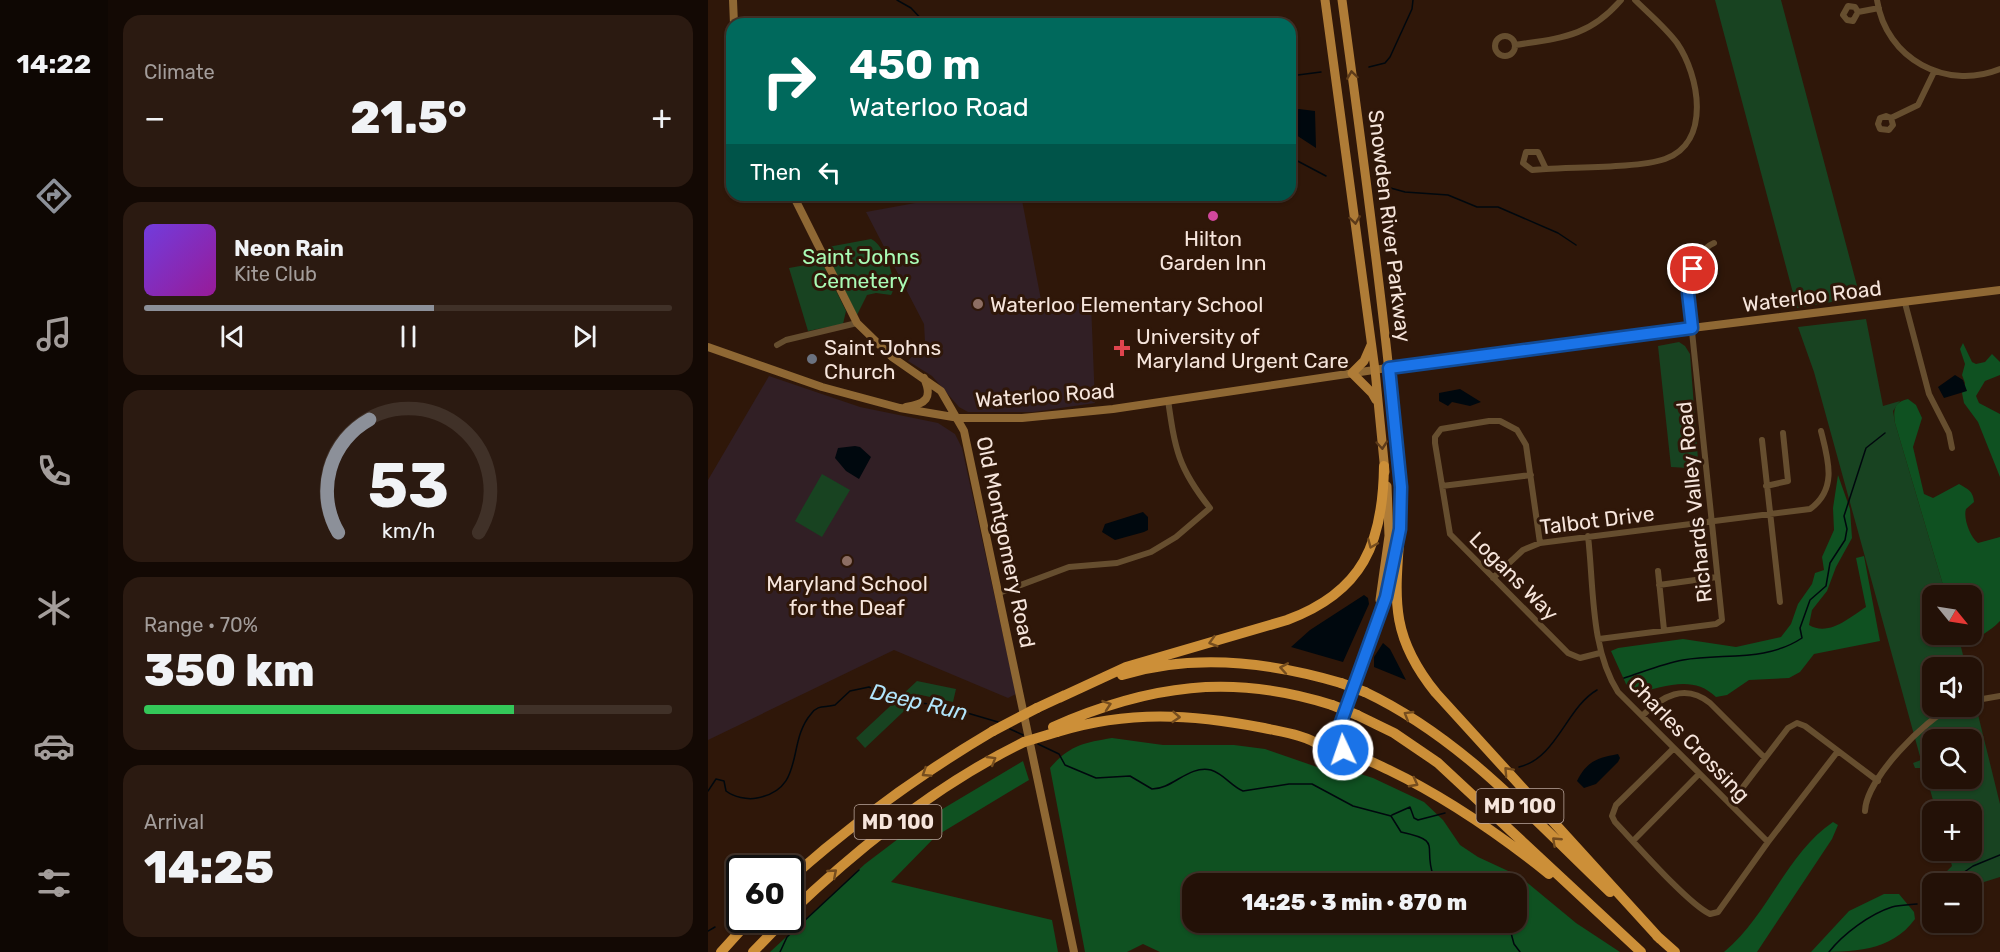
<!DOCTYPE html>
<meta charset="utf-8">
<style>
body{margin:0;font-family:Rubik,sans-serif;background:#2b1a11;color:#f1f3f6;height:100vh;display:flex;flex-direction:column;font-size:22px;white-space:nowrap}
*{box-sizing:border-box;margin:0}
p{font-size:20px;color:#a39d9b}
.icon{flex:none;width:33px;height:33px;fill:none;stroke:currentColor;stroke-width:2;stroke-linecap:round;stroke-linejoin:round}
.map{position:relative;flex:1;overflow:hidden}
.sheet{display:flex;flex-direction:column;gap:15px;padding:15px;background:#130904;width:600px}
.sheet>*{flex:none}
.banner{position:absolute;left:18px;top:18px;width:570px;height:183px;border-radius:18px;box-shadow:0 2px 4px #0004,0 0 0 2px #403128;background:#00695c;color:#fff;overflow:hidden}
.needle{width:39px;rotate:120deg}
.controls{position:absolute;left:1214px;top:585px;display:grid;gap:12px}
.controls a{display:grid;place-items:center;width:60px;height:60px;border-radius:12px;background:#231107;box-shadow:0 2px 4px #0004,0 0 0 2px #403128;font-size:30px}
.speed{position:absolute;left:18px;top:855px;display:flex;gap:12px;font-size:30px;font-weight:700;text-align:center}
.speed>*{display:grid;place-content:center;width:78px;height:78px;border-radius:50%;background:#231107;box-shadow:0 2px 4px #0004,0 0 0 2px #403128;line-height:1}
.speed .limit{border:3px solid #111;border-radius:9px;background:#fff;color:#111}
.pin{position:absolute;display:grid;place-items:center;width:51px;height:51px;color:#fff;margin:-26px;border:3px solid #fff;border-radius:50%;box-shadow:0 2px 6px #0007}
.me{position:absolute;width:66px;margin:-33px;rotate:357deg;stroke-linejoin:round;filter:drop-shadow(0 0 4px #0008)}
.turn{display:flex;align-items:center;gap:21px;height:126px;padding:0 24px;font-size:27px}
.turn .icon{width:78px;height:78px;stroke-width:2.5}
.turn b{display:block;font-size:42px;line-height:51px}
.then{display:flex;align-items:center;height:57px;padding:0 24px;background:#0003;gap:12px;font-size:22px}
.big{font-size:45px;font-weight:800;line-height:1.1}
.sheet .tile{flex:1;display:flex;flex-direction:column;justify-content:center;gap:9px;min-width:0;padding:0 21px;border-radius:18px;background:#2b1a11}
.sheet .dial{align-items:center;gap:0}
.dial svg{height:156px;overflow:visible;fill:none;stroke:#403128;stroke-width:7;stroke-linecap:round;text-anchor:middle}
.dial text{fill:#f1f3f6;stroke:none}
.song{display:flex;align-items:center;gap:18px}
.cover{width:72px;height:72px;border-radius:9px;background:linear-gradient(135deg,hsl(260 70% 55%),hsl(300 70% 35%))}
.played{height:6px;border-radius:3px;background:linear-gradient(90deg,#8c9099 55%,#403128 55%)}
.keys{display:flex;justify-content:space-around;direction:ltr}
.heat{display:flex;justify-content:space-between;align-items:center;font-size:33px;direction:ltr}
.charge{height:9px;border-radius:4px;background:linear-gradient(90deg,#34c759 70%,#403128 0)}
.trip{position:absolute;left:474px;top:873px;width:345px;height:60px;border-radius:18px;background:#231107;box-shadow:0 2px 4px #0004,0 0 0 2px #403128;font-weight:800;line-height:60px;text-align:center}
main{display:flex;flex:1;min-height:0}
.tabs{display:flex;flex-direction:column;width:108px;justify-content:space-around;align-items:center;background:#0e0703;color:#a39d9b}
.tabs .icon{width:42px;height:42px}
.tabs .active{color:#8c9099}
.tabs b{font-size:27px;color:#f1f3f6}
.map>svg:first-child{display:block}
</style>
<main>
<nav class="tabs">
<b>14:22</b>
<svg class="icon active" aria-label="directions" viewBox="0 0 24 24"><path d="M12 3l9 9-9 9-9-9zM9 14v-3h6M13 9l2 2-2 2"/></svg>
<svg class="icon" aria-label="music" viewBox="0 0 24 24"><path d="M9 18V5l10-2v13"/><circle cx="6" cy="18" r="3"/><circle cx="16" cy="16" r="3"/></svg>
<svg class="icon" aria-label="phone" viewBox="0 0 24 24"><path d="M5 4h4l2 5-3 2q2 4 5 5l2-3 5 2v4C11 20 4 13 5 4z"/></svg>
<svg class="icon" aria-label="climate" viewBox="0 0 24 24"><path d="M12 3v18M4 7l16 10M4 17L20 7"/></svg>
<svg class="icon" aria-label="car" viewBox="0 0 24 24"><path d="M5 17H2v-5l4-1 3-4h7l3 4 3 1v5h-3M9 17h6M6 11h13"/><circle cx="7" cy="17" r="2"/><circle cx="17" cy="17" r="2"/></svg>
<svg class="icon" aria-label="filters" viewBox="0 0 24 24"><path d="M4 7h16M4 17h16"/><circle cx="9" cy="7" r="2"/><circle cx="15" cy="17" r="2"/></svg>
</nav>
<section class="sheet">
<div class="tile"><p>Climate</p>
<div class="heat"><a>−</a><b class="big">21.5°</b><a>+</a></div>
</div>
<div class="tile">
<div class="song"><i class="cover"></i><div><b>Neon Rain</b><p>Kite Club</p></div></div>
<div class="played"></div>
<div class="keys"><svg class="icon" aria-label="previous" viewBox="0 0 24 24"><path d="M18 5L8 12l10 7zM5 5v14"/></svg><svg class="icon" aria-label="pause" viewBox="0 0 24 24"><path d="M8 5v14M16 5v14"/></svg><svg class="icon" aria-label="next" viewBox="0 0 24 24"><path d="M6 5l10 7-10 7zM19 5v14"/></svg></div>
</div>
<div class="tile dial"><svg viewBox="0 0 100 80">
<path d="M14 69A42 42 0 1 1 86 69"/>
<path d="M14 69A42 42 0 0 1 30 11" stroke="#8c9099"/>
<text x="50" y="56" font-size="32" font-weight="700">53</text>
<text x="50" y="72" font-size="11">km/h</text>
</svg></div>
<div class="tile"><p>Range · 70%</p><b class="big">350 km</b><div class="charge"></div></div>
<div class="tile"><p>Arrival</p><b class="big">14:25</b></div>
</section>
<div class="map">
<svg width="1292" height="952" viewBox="0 0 1292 952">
<rect width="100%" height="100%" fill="#2f1709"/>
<path fill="#311f25" d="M251,195H313L334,305L383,303L387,403L325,412H260L251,407L224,376L200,361L217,342L216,324L158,212Z
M61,376L152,407L230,423L247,434L254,448L308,694L300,698L186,650L0,740V480Z"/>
<path fill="#184321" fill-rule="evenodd" d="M1007,0H1073L1152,297L1089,308Z
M163,239C176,244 191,283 183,295L168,293L159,295L149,315L117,251L120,247Z
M114,262L138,311L135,324L100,331L81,268Z
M1158,319L1175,406L1192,401L1185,411L1187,423L1238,595L1224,596V634L1250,635L1258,667L1224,668V706H1263V686L1292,804V877L1276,882L1263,896V884L1247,883L1235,875L1244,866L1240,851L1263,850V812L1228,811L1216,768H1207L1205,763L1213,760L1106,372L1090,327ZM1224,740H1263V778H1224Z
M971,342L977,346L982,354L991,473L980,468L963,467L950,346Z
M114,474L142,490L114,537L87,521Z
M209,681L248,689L245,702L213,695L157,748L148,738Z"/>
<path fill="#0f5121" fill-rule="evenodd" d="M1255,343L1264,362L1268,364L1277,362L1284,354L1292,362V375L1277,381L1268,396L1271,403L1292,414V477L1270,422L1256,403L1254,393L1257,383L1254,375L1257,364L1252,349Z
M1200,399L1208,405L1214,418L1205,447L1216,494L1225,498L1251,484C1260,489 1265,491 1266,502L1258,509C1255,518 1262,537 1270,543L1292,537V621C1282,632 1271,635 1261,645H1253L1250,635L1263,634V596L1238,595L1187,423C1185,410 1186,402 1200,399Z
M1130,475L1142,509L1144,538L1128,567L1119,591L1104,610L1101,625C1121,637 1142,617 1158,607L1148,558L1156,556L1172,641L1106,654L1092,672L1081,678L1041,680L1019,695L1008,697C985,674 956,687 928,693L918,684L903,651L910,648L975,639L1028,647L1073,637L1083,624L1090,604L1104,584L1107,573L1116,570L1114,557L1126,530L1125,508Z
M404,738L455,745H526L557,749L609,767L640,770L665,778L716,802L735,820L752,845L770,857L811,876L868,923L912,952H452L435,944L419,952H377L342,768C362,745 375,743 404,738ZM484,884H808V922H484Z
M315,761L321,780L228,836L183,882L344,920L350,952H62L157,864L211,823Z
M1125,822L1130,825L1124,839L1049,952H1016C1060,916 1078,854 1125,822Z
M1176,894H1191L1206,912L1207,919C1183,952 1145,952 1103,952L1141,911Z"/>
<path fill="#00080e" d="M591,109L607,111L608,148L582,131V112Z
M1247,375L1255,380L1259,391L1236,398L1230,387Z
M752,389L773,402L762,406L744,402L740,406L731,401V393Z
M147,446L152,447L163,457L151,479L138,471L127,458L130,448Z
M435,512L440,517V530L436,532L407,540L394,532L397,524Z
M656,595L660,598L661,604L635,662L583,647L602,630Z
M675,643L682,649L698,680L666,667V657Z
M910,754L912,758L910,762L888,784L876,788L869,781C879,761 889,758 910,754Z"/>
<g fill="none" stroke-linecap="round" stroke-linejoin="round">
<path stroke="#00080e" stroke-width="1.5" d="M189,0L203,8L218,24
M661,67L677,63L682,57L704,9L705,0
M582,76L613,72
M582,157L618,176
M679,187L697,192L740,195L769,207H790L850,233L868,245
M916,678C935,672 954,664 975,660C1015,653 1058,662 1094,638L1092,628L1102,600L1118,586L1122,563L1137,540L1139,529L1136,516L1158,448L1177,433
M302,729L315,735
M330,744L351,754L357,765L388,778L422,776L444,789C465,789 480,765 503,770C516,774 523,786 535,791L581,784H604L645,806L683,816L693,832C735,841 715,845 725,875L741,884
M811,767C849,758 858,708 889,690
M0,791L8,779L16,781L18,791C26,797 39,800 49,798C98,789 78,743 103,714C110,704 117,708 127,705L142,691L161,687L191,701L232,705L290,722
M684,815L702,807L706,818L710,820L737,813
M1239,884L1265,866L1292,855
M1222,897L1224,895
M800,922L806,944L812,952
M0,931L7,927
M72,952L79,937L151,870
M1121,952C1135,934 1162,914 1184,907C1192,905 1201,905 1209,904"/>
<path stroke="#664e2f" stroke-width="6" d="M1169,0C1178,59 1238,91 1292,69
M1150,12L1145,21L1139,20L1135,15L1140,6L1147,7L1150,12L1171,8
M787 46a10 10 0 1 1 20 0a10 10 0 1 1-20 0Z
M807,45C853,38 881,37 913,0
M1183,118L1178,116L1172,118L1170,124L1172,129L1181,130L1185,125L1183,118L1210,105L1226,72
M838,169L830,152H818L815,163L824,170L838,169C868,167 931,168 957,159C1004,142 991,75 969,43C957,27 941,14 927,0
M1197,303L1221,394L1241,433L1244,448
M69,345L78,340L149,323
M1054,440L1072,602
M734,486L823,475
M1058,486L1080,481L1075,433
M880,536C886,587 882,648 910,692L1060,842L1130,751
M832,543L818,445L809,430L792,421H781L733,429L727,437V443L742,534L860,653L872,658L892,653
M950,571L956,630
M785,578L815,550L832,543L1102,509C1130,489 1120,459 1113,431
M951,585L1009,577
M291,593L361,567L409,563L443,552L468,537L502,508C470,468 467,449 460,400
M891,639L1008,624L1014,620L980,293C982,275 988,251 1006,243
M1263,701L1292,696
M934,716C954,696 977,683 1002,703L1057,758
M966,748L908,805L904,816L907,822C926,842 980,904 1002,914L1010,912L1060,842
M1022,804L1080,728L1089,723L1097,726L1170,781
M1157,811C1158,779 1217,719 1246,706
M925,841L991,774"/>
<path stroke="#8f6834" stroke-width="8" d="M25,0L26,24
M85,195L149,323L184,357L233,391L256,431L366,952
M0,347L114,387L192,408L251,418H314L405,409L773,354L1292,290
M198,407C218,404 225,398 216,378"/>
<path stroke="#af7c37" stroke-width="9" d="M617,0L667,370L677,472
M634,0C651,127 669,254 682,381C687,431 700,486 691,536
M663,345L656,361L644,373L664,393L668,400
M672,600L681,536L679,486
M633,722L635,750C630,757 623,758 616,753L614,742C618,734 627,730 633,722L678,597L686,564"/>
<path stroke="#cc8f38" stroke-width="10" d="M692,529C687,599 681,635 728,693L952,939
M414,675C486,653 562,662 633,683
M657,692C754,738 826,820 902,892
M351,698L418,667L579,620C655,592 675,543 676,466
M329,708L357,695
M649,715L686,733L730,763L933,952
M345,727C440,685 524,673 624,705
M349,732C420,710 484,714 556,728C574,732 598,735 613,746
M633,753C650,754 666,763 681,770C739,798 791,834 841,874
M82,879C146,822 212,774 285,731
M82,913C151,847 230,784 316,742
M949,936L967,952
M13,952L42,920
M45,952L76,920"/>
<path stroke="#cc8f38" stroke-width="10" d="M633,683L657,692
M624,705L649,715
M285,731L329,708
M316,742L349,732"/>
</g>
<defs><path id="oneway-chevron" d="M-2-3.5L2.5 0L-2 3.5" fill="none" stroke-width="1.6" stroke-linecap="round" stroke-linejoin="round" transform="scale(1.5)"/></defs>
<g stroke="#5c3a19">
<use href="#oneway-chevron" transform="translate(644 75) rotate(-98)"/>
<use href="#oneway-chevron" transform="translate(647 220) rotate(82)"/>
<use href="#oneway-chevron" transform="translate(674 445) rotate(85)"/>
</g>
<g stroke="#764d1e">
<use href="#oneway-chevron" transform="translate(664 544) rotate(113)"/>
<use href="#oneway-chevron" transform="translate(505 642) rotate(164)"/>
<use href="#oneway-chevron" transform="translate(576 668) rotate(-170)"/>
<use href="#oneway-chevron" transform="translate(399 705) rotate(-19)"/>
<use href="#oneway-chevron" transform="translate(700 715) rotate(-149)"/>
<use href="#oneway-chevron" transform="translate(468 717) rotate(4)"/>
<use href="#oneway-chevron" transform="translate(284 760) rotate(-31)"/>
<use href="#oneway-chevron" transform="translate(800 771) rotate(-133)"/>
<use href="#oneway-chevron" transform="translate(218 773) rotate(147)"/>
<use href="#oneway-chevron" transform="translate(706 783) rotate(28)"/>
<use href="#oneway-chevron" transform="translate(848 841) rotate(-137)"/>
<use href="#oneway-chevron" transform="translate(125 873) rotate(-41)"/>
</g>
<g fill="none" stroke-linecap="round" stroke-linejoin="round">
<g stroke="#114b97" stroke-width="15">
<path id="route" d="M635,750L633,722L678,597L692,529L693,487L681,368L984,328L980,293L985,269"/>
</g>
<use href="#route" stroke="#1a73e8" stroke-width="10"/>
</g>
<circle fill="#d1479c" stroke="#2f1709" stroke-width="2" cx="505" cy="216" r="6"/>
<g fill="#8d6e63" stroke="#2f1709" stroke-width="2">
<circle cx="270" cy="304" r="6"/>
<circle cx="139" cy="561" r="6"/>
</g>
<path fill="#e0444e" stroke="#2f1709" stroke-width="2" d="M411 339h6v6h6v6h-6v6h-6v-6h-6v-6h6z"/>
<circle fill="#6b7280" stroke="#2f1709" stroke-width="2" cx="104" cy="359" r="6"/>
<g text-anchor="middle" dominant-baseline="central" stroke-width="6" stroke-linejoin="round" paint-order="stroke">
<g fill="#2f1709" stroke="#baa79d" stroke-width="1.5">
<rect x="768.5" y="789" width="87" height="34" rx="4.5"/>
<rect x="146.5" y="805" width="87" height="34" rx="4.5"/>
</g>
<g font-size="20" font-weight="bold" fill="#f6e5dc">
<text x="812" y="806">MD 100</text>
<text x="190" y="822">MD 100</text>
</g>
<g font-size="21" fill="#f6e5dc" stroke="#2f1709">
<text transform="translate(682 226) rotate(83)">Snowden River Parkway</text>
<text transform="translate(1104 296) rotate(-7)">Waterloo Road</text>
<text transform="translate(337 395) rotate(-4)">Waterloo Road</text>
<text transform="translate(986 502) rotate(-96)">Richards Valley Road</text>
<text transform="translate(889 520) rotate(-7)">Talbot Drive</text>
<text transform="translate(298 542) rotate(78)">Old Montgomery Road</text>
<text transform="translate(806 576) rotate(45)">Logans Way</text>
<text transform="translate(981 739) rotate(46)">Charles Crossing</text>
</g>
<g font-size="21" fill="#f6e5dc" stroke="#2f1709" text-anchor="start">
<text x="505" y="238" text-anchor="middle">Hilton<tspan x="505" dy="24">Garden Inn</tspan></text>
<text x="282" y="304">Waterloo Elementary School</text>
<text x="428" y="336">University of<tspan x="428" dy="24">Maryland Urgent Care</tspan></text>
<text x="116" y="347">Saint Johns<tspan x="116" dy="24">Church</tspan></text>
<text x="139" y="583" text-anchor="middle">Maryland School<tspan x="139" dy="24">for the Deaf</tspan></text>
</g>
<g font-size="21" fill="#a9fbb5" stroke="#2f1709">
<text x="153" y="256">Saint Johns<tspan x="153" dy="24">Cemetery</tspan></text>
</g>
<g font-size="22" font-style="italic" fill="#b1e5fc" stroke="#2f1709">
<text transform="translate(211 702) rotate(13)">Deep Run</text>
</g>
</g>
</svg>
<div class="controls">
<a><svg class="needle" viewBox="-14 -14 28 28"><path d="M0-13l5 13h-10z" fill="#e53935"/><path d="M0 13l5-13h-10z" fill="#a39d9b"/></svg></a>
<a><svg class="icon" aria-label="sound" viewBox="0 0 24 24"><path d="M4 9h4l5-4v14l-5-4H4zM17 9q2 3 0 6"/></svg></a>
<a><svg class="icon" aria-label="search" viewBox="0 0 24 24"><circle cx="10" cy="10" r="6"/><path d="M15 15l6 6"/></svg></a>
<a>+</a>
<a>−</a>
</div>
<div class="speed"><div class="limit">60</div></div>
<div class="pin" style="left:985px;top:269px;background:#d93025"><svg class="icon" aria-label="arrive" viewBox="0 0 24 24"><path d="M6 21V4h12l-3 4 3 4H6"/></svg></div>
<svg class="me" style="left:635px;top:750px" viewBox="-20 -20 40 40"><circle r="17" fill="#1a73e8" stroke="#fff" stroke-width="3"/><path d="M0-11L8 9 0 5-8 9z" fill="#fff"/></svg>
<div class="trip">14:25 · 3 min · 870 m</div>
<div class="banner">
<div class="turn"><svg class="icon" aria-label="right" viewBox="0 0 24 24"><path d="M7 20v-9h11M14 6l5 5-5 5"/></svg><div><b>450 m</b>Waterloo Road</div></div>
<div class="then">Then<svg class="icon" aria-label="left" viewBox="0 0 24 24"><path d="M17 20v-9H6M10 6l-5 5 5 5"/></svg></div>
</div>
</div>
</main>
